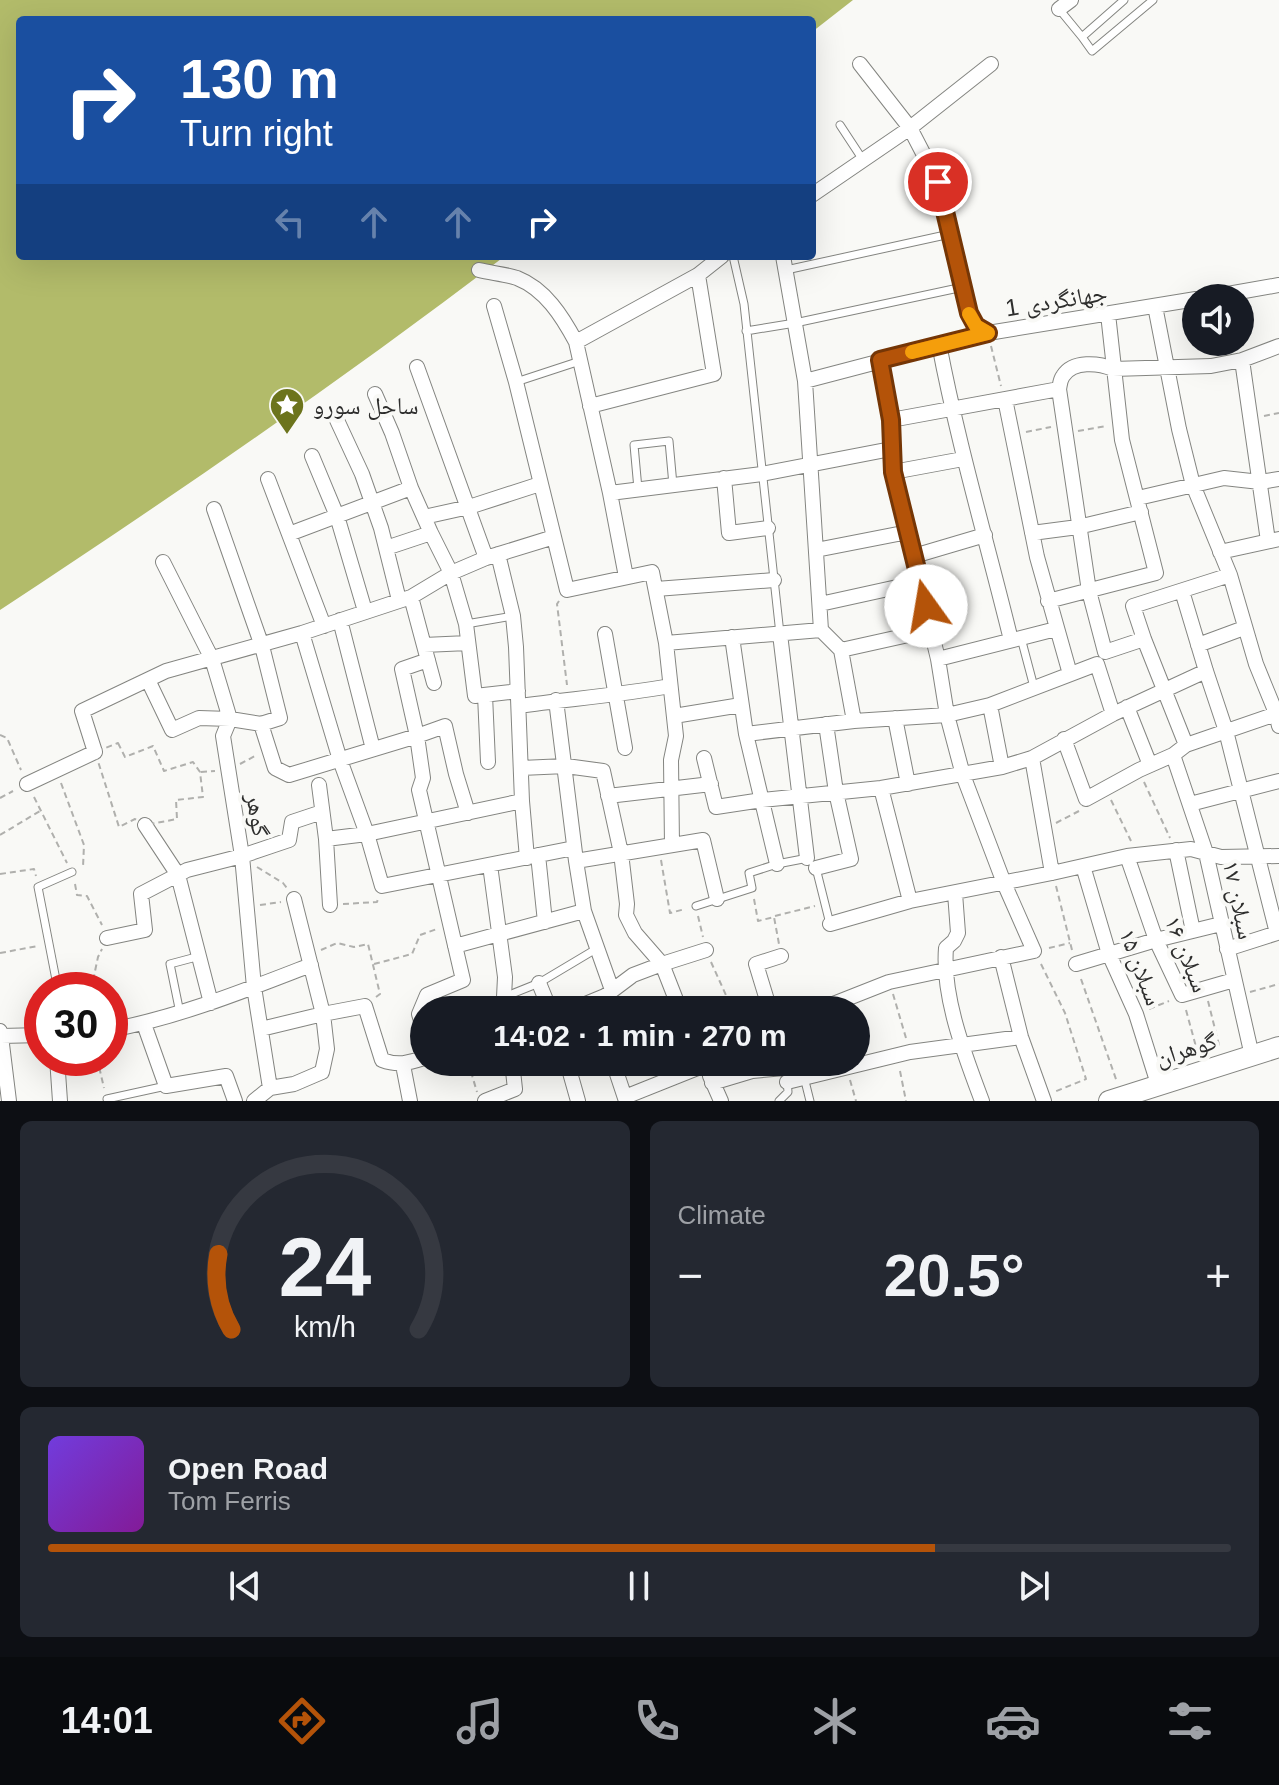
<!DOCTYPE html>
<meta charset="utf-8">
<style>
body{margin:0;font-family:Helvetica,"Noto Naskh Arabic",sans-serif;background:#242831;color:#f1f3f6;height:100vh;display:flex;flex-direction:column;font-size:30px;white-space:nowrap}
*{box-sizing:border-box;margin:0}
p{font-size:26px;color:#9ea1a6}
.icon{flex:none;width:44px;height:44px;fill:none;stroke:currentColor;stroke-width:2;stroke-linecap:round;stroke-linejoin:round}
.map{position:relative;height:1101px;overflow:hidden}
.side{display:flex;flex-direction:column;gap:20px;padding:20px;background:#0d0f14;flex:1}
.side>*{flex:none}
.hud{position:absolute;left:16px;top:16px;width:800px;height:244px;border-radius:8px;box-shadow:0 8px 32px #0002;background:#1a4fa0;color:#fff;overflow:hidden}
.tools{position:absolute;left:1182px;top:284px;display:grid;gap:16px}
.tools a{display:grid;place-items:center;width:72px;height:72px;border-radius:50%;background:#171b24;box-shadow:0 8px 32px #0002;font-size:40px}
.speed{position:absolute;left:24px;top:972px;display:flex;gap:16px;font-size:40px;font-weight:700;text-align:center}
.speed>*{display:grid;place-content:center;width:104px;height:104px;border-radius:50%;background:#171b24;box-shadow:0 8px 32px #0002;line-height:1}
.speed .limit{border:12px solid #d22;background:#fff;color:#111}
.pin{position:absolute;display:grid;place-items:center;width:68px;height:68px;color:#fff;margin:-34px;border:4px solid #fff;border-radius:50%;box-shadow:0 2px 8px #0007}
.me{position:absolute;width:88px;margin:-44px;rotate:347deg;stroke-linejoin:round;filter:drop-shadow(0 0 6px #0008)}
.turn{display:flex;align-items:center;gap:28px;height:168px;padding:0 32px;font-size:36px}
.turn .icon{width:104px;height:104px;stroke-width:2.5}
.turn b{display:block;font-size:56px;line-height:68px}
.lanes{display:flex;align-items:center;height:76px;padding:0 32px;background:#0003;justify-content:center;gap:40px;direction:ltr}
.lanes .off{opacity:.35}
.big{font-size:60px;font-weight:600;line-height:1.1}
.side .card{flex:1;display:flex;flex-direction:column;justify-content:center;gap:12px;min-width:0;padding:0 28px;border-radius:12px;background:#242831}
.side .dial{align-items:center;gap:0}
.dial svg{height:208px;overflow:visible;fill:none;stroke:#363941;stroke-width:7;stroke-linecap:round;text-anchor:middle}
.dial text{fill:#f1f3f6;stroke:none}
.song{display:flex;align-items:center;gap:24px}
.cover{width:96px;height:96px;border-radius:12px;background:linear-gradient(135deg,hsl(260 70% 55%),hsl(290 70% 35%))}
.played{height:8px;border-radius:4px;background:linear-gradient(90deg,#b45309 75%,#363941 75%)}
.keys{display:flex;justify-content:space-around;direction:ltr}
.heat{display:flex;justify-content:space-between;align-items:center;font-size:44px;direction:ltr}
.side .tiles{flex:1;display:grid;gap:20px;grid-template-columns:1fr 1fr}
.card:last-child{grid-column:span 2}
.trip{position:absolute;left:410px;top:996px;width:460px;height:80px;border-radius:40px;background:#171b24;box-shadow:0 8px 32px #0002;font-weight:600;line-height:80px;text-align:center}
.tab-bar{display:flex;height:128px;justify-content:space-around;align-items:center;background:#090b0e;color:#9ea1a6}
.tab-bar .icon{width:56px;height:56px}
.tab-bar .selected{color:#b45309}
.tab-bar b{font-size:36px;color:#f1f3f6}
.map>svg:first-child{display:block}
</style>
<div class="map">
<svg width="1279" height="1101" viewBox="0 0 1279 1101">
<rect width="100%" height="100%" fill="#f9f9f6"/>
<path fill="#b2bb6a" d="M0,0H853L812,32V20H20V256H505C342,380 172,497 0,610Z"/>
<g fill="none" stroke-linecap="round" stroke-linejoin="round">
<g stroke="#848581" stroke-width="9">
<path id="lane" d="M1124,0L1082,37L1092,51L1153,0
M1059,9L1082,37
M840,125L863,160
M733,256L744,304L780,634
M786,270L950,234
M746,331L795,323L963,287
M516,382L580,361
M638,489L634,445L669,441L673,485
M466,624L513,616
M1021,638L1034,687
M816,868L830,924
M696,906L752,888L749,873L777,864L808,858
M58,990L38,887L72,872
M504,997L539,983L596,949
M180,1013L170,964L200,956
M804,1077L810,1101
M107,1099L166,1086
M779,1101L788,1092L787,1079"/>
</g>
<g stroke="#848581" stroke-width="16">
<path id="street" d="M1059,9L1071,0
M860,64L910,128L938,182L969,313C974,323 977,328 988,333L1196,299
M812,195L910,128L991,64
M783,256L805,381L821,630
M479,270C491,273 505,274 517,278C545,289 562,316 576,342
M1205,298L1279,285
M494,306L516,382L567,590L652,572L666,643L821,630L841,650L854,721
M1155,306L1179,429L1193,485L1230,575L1256,664L1276,713L1279,726
M939,344C958,444 987,542 1011,640
M880,360L891,420V449
M1242,360L1268,541
M417,367L486,558
M805,381L988,333
M375,394L392,433L411,488L431,533L451,573L466,624L475,696L518,691
M1005,399L1037,557L1070,674
M590,406L714,374L698,275
M336,418L362,474L381,528L399,600
M891,420L1059,389
M312,456L337,516L365,611
M893,472L963,459
M724,478L729,533L768,528
M268,479L324,626
M610,493L762,474L891,449L893,472L938,659L947,715L963,775L1004,883L1034,951L889,982L818,1010
M1138,498L1224,478L1260,482L1279,479
M424,517L469,507L540,484
M1032,533L1078,527L1141,512
M289,534L411,488
M386,548L431,533
M816,550L908,532
M1220,552L1279,539
M498,554L513,616L516,647L522,801L527,858
M914,556L985,535
M163,562L212,659L230,719L223,736L242,856L254,987L270,1088L254,1101
M626,577L610,493L576,342L698,275L722,256
M656,589L774,580
M1182,591L1206,671L1226,731L1277,933L1227,949
M411,597L434,683
M1048,601L1156,573L1122,440L1108,314
M820,604L920,582
M340,620L373,749
M302,633L340,760L367,834L382,886L574,848
M605,634L625,748
M780,634L807,858
M732,637L746,734L777,864
M1144,639L1105,652L1089,591L1059,389C1060,385 1060,380 1063,376C1073,360 1099,363 1113,369L1211,366L1242,360L1279,346
M666,643L676,736L671,760L672,845
M424,645L468,643
M1198,645L1244,628
M841,650L931,630
M938,659L1056,629
M148,680L172,730L199,718L230,719L261,724L280,718L262,646L214,509
M485,695L488,762
M556,700L576,861L584,911L612,990
M990,705L1002,767
M519,706C570,699 620,695 670,686
M1127,707L1150,765
M674,716L741,705
M895,718L908,784
M261,724L275,768L289,775L417,736L445,726L456,774L468,813
M746,734L854,721L947,715L990,705L1097,664L1113,714
M1064,739L1086,799L1139,770L1173,755L1186,745L1279,713
M1186,745L1144,639L1133,606L1230,575
M1173,755L1206,853L1252,1056
M704,758L716,807L762,800L881,788L1002,767L1032,758L1113,714L1206,671
M1032,758L1052,873
M521,768L566,766L603,771L621,853L627,904L626,915L635,933L662,964L680,1010
M27,784L95,752L82,711L166,671L302,633L411,597L451,573L486,558L554,537
M319,785L326,839L330,905
M881,788L910,901
M608,796L711,784
M1190,804L1279,781
M145,825L178,875L211,1003
M326,839L367,834L522,801
M1176,850L1193,931
M538,855L545,922
M1127,856L1156,940L1182,995L1234,980
M576,861L703,840L717,899
M490,865L505,977L504,997L506,1010
M1083,866L1109,954L1136,1014L1158,1084
M816,868L851,859L836,792L826,724
M955,893L958,933L954,941L946,948C942,997 965,1056 982,1101
M294,899L323,1014L365,1006L382,1060C398,1066 408,1063 424,1058
M830,924L910,901L1052,873L1127,856L1191,849L1221,857L1279,856
M107,938L145,930L141,894L187,870L242,856L289,840L292,822L322,812
M455,946L584,911
M1001,957L1021,1037L1044,1101
M1076,964L1156,940L1221,924
M539,983L550,1010
M571,1010L605,996L633,975L662,964L706,950
M743,1010L767,1001
M770,1010L756,964L781,956
M144,1024L166,1086L226,1076L235,1101
M261,1029L323,1014L327,1049L322,1072L294,1084L270,1088
M110,1030C180,1017 246,990 311,965
M424,1030L419,1014L427,995L463,980L419,790L423,778L417,736L402,669L428,660
M0,1031L1,1036L42,1035
M1,1036L9,1101
M57,1058L60,1101
M567,1062L578,1101
M613,1062L626,1101
M403,1065L410,1101
M570,1069L590,1062
M710,1076L721,1101
M787,1082L910,1052L1021,1037
M712,1083L752,1071L784,1068L783,1062
M625,1097L705,1065
M485,1101L515,1089L512,1062"/>
</g>
<g stroke="#848581" stroke-width="22">
<path id="secondary" d="M1109,1101L1279,1047"/>
</g>
<path stroke="#b0b0ad" stroke-width="2" stroke-dasharray="6 4" stroke-linecap="butt" d="M1208,342L1209,352
M991,346L1001,386
M1264,416L1279,413
M1078,431L1107,426
M1026,432L1051,427
M559,601L557,604L567,685
M0,735L7,738L21,770
M118,743L125,757L153,746L164,771L193,762L200,772L203,797L176,800L177,819L145,825L135,819L119,827L95,752Z
M240,764L255,756
M201,772L215,771
M1144,782L1170,838
M61,783L84,845L83,867
M34,797L67,863
M0,798L13,791
M1111,800L1131,841
M1056,823L1079,811
M0,835L40,811
M661,860L670,913L685,909
M257,867L283,883L287,888
M0,874L34,869L36,876
M75,884L77,895L87,896L102,925
M1056,886L1072,950
M754,899L758,921L774,917L779,944
M343,904L377,902L378,899
M260,905L281,902
M698,916L703,937
M775,916L815,906
M1049,948L1070,943
M321,950L337,943L354,947L368,944L380,994L376,997
M0,953L38,946
M711,962L730,1004
M374,964L412,954L420,935L437,929
M1041,964L1065,1013L1086,1079L1054,1092
M1081,979L1117,1082
M91,990L98,957L102,949
M1250,992L1279,984
M893,994L906,1038
M1208,1001L1220,1049
M1149,1009L1169,1001
M1186,1010L1198,1054
M97,1058L104,1088
M468,1062L477,1092
M900,1071L906,1101
M850,1080L856,1101"/>
<use href="#lane" stroke="#fff" stroke-width="7"/>
<use href="#street" stroke="#fff" stroke-width="14"/>
<use href="#secondary" stroke="#fff" stroke-width="20"/>
</g>
<g fill="none" stroke-linecap="round" stroke-linejoin="round">
<g stroke="#753606" stroke-width="20">
<path id="route" d="M926,606L893,472L891,420L880,360L988,333L976,326L969,313L938,182"/>
</g>
<use href="#route" stroke="#b45309" stroke-width="14"/>
<path stroke="#f59e0b" stroke-width="14" d="M912,352L988,333L976,326L969,314"/>
</g>
<defs>
<g id="sight-pin" transform="scale(1.8)"><path d="M0 17L-7.5 6A9.5 9.5 0 1 1 7.5 6Z" fill="#6c741c" stroke="#f9f9f6"/><path d="M0-6L1.8-2.2L6-1.7L2.9 1.2L3.7 5.4L0 3.3L-3.7 5.4L-2.9 1.2L-6-1.7L-1.8-2.2Z" fill="#fff"/></g>
</defs>
<g fill-rule="evenodd">
<use href="#sight-pin" x="287" y="405"/>
</g>
<g text-anchor="middle" dominant-baseline="central" stroke-width="8" stroke-linejoin="round" paint-order="stroke">
<g font-size="24" fill="#2e2e2d" stroke="#f9f9f6">
<text transform="translate(1056 300) rotate(-9)">جهانگردی 1</text>
<text transform="translate(258 815) rotate(81)">گوهر</text>
<text transform="translate(1239 900) rotate(78)">سبلان ۱۷</text>
<text transform="translate(1187 954) rotate(68)">سبلان ۱۶</text>
<text transform="translate(1141 967) rotate(69)">سبلان ۱۵</text>
<text transform="translate(1186 1049) rotate(-17)">گوهران</text>
</g>
<g font-size="24" fill="#2e2e2d" stroke="#f9f9f6" text-anchor="start">
<text x="313" y="405">ساحل سورو</text>
</g>
</g>
</svg>
<div class="tools">
<a><svg class="icon" aria-label="sound" viewBox="0 0 24 24"><path d="M4 9h4l5-4v14l-5-4H4zM17 9q2 3 0 6"/></svg></a>
</div>
<div class="speed"><div class="limit">30</div></div>
<div class="pin" style="left:938px;top:182px;background:#d93025"><svg class="icon" aria-label="arrive" viewBox="0 0 24 24"><path d="M6 21V4h12l-3 4 3 4H6"/></svg></div>
<svg class="me" style="left:926px;top:606px" viewBox="-20 -20 40 40"><circle r="19" fill="#fff"/><path d="M0-13L10 11 0 6-10 11z" fill="#b45309"/></svg>
<div class="trip">14:02 · 1 min · 270 m</div>
<div class="hud">
<div class="turn"><svg class="icon" aria-label="right" viewBox="0 0 24 24"><path d="M7 20v-9h11M14 6l5 5-5 5"/></svg><div><b>130 m</b>Turn right</div></div>
<div class="lanes"><svg class="icon off" aria-label="left" viewBox="0 0 24 24"><path d="M17 20v-9H6M10 6l-5 5 5 5"/></svg><svg class="icon off" aria-label="ahead" viewBox="0 0 24 24"><path d="M12 20V5M6 11l6-6 6 6"/></svg><svg class="icon off" aria-label="ahead" viewBox="0 0 24 24"><path d="M12 20V5M6 11l6-6 6 6"/></svg><svg class="icon" aria-label="right" viewBox="0 0 24 24"><path d="M7 20v-9h11M14 6l5 5-5 5"/></svg></div>
</div>
</div>
<section class="side">
<div class="tiles">
<div class="card dial"><svg viewBox="0 0 100 80">
<path d="M14 69A42 42 0 1 1 86 69"/>
<path d="M14 69A42 42 0 0 1 9 40" stroke="#b45309"/>
<text x="50" y="56" font-size="32" font-weight="700">24</text>
<text x="50" y="72" font-size="11">km/h</text>
</svg></div>
<div class="card"><p>Climate</p>
<div class="heat"><a>−</a><b class="big">20.5°</b><a>+</a></div>
</div>
<div class="card">
<div class="song"><i class="cover"></i><div><b>Open Road</b><p>Tom Ferris</p></div></div>
<div class="played"></div>
<div class="keys"><svg class="icon" aria-label="previous" viewBox="0 0 24 24"><path d="M18 5L8 12l10 7zM5 5v14"/></svg><svg class="icon" aria-label="pause" viewBox="0 0 24 24"><path d="M8 5v14M16 5v14"/></svg><svg class="icon" aria-label="next" viewBox="0 0 24 24"><path d="M6 5l10 7-10 7zM19 5v14"/></svg></div>
</div>
</div>
</section>
<nav class="tab-bar">
<b>14:01</b>
<svg class="icon selected" aria-label="directions" viewBox="0 0 24 24"><path d="M12 3l9 9-9 9-9-9zM9 14v-3h6M13 9l2 2-2 2"/></svg>
<svg class="icon" aria-label="music" viewBox="0 0 24 24"><path d="M9 18V5l10-2v13"/><circle cx="6" cy="18" r="3"/><circle cx="16" cy="16" r="3"/></svg>
<svg class="icon" aria-label="phone" viewBox="0 0 24 24"><path d="M5 4h4l2 5-3 2q2 4 5 5l2-3 5 2v4C11 20 4 13 5 4z"/></svg>
<svg class="icon" aria-label="climate" viewBox="0 0 24 24"><path d="M12 3v18M4 7l16 10M4 17L20 7"/></svg>
<svg class="icon" aria-label="car" viewBox="0 0 24 24"><path d="M5 17H2v-5l4-1 3-4h7l3 4 3 1v5h-3M9 17h6M6 11h13"/><circle cx="7" cy="17" r="2"/><circle cx="17" cy="17" r="2"/></svg>
<svg class="icon" aria-label="filters" viewBox="0 0 24 24"><path d="M4 7h16M4 17h16"/><circle cx="9" cy="7" r="2"/><circle cx="15" cy="17" r="2"/></svg>
</nav>
